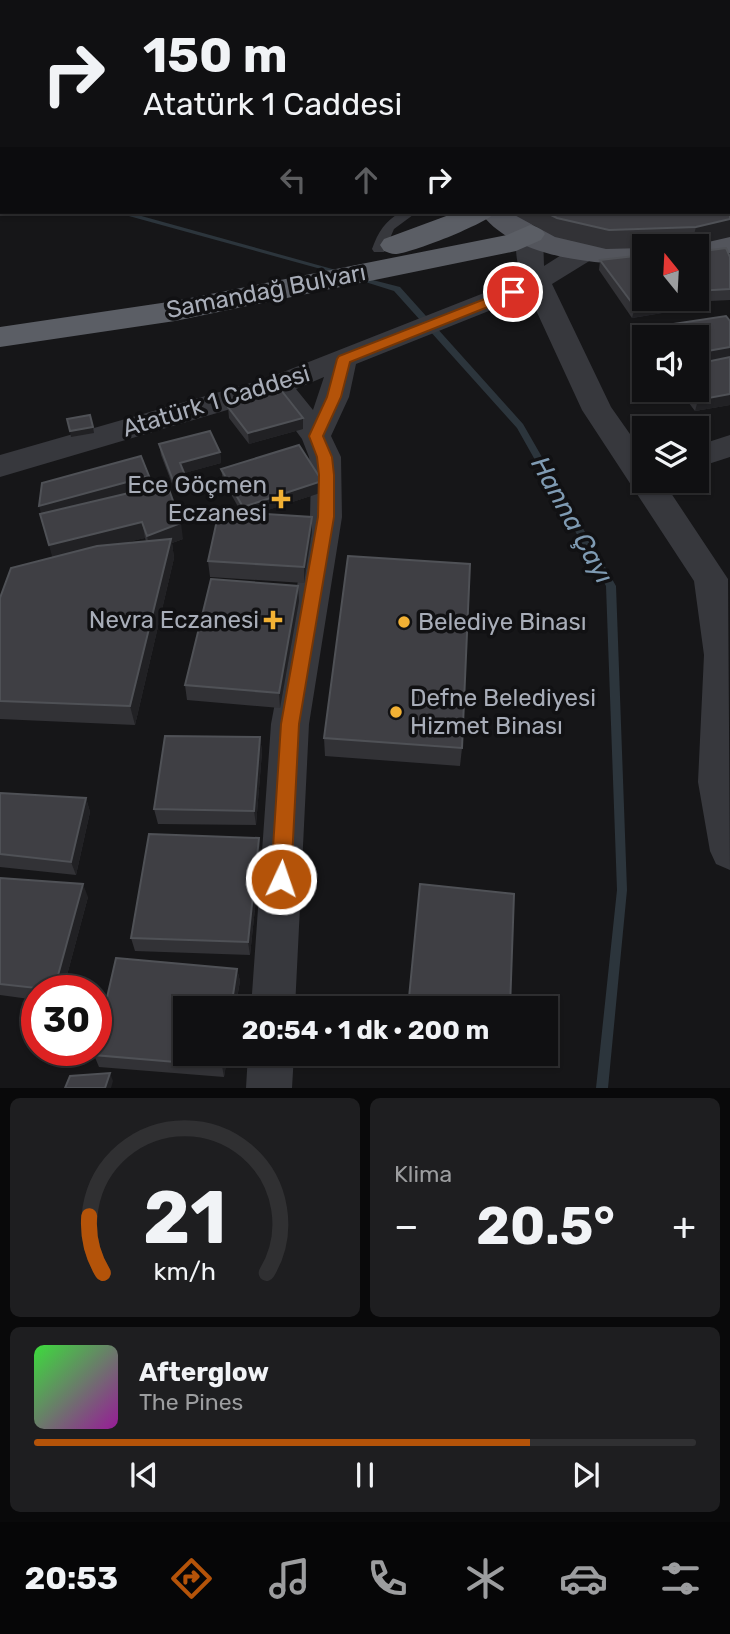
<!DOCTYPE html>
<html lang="tr">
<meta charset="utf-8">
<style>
body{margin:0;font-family:Rubik,sans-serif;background:#1e1e20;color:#f1f3f6;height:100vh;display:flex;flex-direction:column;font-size:26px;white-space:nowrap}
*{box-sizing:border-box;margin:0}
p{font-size:23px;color:#9c9d9f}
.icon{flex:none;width:38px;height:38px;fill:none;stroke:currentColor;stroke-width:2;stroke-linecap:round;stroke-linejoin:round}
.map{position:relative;height:1088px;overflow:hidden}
.side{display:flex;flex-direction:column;gap:10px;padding:10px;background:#09090a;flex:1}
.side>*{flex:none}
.top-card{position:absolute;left:0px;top:0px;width:732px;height:214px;box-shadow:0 2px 5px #0004,0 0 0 2px #303032;background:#101012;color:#f1f3f6;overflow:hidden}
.needle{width:46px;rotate:342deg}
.controls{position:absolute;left:632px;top:234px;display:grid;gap:14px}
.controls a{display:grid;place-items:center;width:77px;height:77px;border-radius:0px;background:#101012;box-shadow:0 2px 5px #0004,0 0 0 2px #303032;font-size:35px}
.speed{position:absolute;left:21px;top:975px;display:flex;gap:14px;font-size:35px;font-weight:700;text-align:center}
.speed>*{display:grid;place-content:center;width:91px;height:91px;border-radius:50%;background:#101012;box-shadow:0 2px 5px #0004,0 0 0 2px #303032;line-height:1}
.speed .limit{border:10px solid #d22;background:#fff;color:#111}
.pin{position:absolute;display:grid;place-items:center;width:60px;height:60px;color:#fff;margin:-30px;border:4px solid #fff;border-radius:50%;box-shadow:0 2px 7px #0007}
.me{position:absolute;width:77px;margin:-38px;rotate:3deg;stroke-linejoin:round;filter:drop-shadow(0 0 5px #0008)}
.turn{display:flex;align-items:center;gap:24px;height:147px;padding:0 28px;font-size:32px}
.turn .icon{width:91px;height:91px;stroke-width:2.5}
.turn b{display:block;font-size:49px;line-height:60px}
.lanes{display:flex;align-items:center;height:66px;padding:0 28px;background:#0003;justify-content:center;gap:35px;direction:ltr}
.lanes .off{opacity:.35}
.big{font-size:52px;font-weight:700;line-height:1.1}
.side .tile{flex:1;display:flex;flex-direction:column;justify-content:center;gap:10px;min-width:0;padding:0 24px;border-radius:10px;background:#1e1e20}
.side .dial{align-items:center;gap:0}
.dial svg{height:182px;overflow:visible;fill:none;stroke:#303032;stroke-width:7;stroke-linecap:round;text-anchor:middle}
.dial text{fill:#f1f3f6;stroke:none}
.song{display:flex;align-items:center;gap:21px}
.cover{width:84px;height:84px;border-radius:10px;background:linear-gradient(135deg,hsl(120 70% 55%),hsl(300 70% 35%))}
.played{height:7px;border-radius:4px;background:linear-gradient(90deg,#b45309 75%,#303032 75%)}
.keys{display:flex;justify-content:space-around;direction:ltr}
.heat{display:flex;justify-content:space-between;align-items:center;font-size:38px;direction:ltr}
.side .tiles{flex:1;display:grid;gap:10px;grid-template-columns:1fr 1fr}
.tile:last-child{grid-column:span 2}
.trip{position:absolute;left:173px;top:996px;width:385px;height:70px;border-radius:0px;background:#101012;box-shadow:0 2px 5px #0004,0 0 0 2px #303032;font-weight:700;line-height:70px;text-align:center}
.tabs{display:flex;height:112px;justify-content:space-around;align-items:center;background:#060607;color:#9c9d9f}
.tabs .icon{width:49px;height:49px}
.tabs .current{color:#b45309}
.tabs b{font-size:32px;color:#f1f3f6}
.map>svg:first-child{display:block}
</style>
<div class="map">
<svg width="730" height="1088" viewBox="0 0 730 1088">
<rect width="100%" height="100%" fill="#161618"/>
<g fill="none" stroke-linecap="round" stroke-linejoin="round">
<path fill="#2c353c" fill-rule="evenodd" d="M0,175H2V179H0Z
M117,212H127L343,272L345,273L343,274H339L118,213Z
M361,277L400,287L523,424L616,586L627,890L608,1088H596L617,890L606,586L517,428L394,291L359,280L357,279Z"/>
<path fill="#37383d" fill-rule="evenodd" d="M401,212H417L394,229L384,252H374L372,249C378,232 385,221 401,212Z"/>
<path fill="#37383d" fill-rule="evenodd" d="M355,0H375L354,2Z
M513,0H533L512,2Z
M636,0H659L635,2Z
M0,52H2V64H0Z
M530,226L539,229L543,234L544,266C559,257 573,244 591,248L595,254L591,260L552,284L611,407L644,454V481H663L728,579L730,870L716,864L710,851L698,782L704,655L694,581L582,410L529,295L356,364L349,397L331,436L341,457L342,517L309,724L295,1008H251L271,724L310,517L311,475L309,457L302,439L271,397L0,477V455L268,378L522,278C517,265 512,242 521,229ZM324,377L313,410L296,389Z
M730,435V457L696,468V446Z
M248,1054H294L292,1088H246Z"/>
<path stroke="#45474d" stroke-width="38" d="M730,74V73"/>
<path fill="#53555c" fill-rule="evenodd" d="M128,0H160L161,2H130Z
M172,0H199L200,2H174Z
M209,0H236L237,2H211Z
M480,212H513L538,228L570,240L605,245L647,247H644V264C594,265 512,257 480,212Z
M730,235V253L696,260V247H684Z"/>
<path fill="#5b5e65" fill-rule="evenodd" d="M457,212H496C488,223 410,254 395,254C391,254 388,252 384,251L380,245L384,239Z
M530,225L541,228L545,234L541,240L516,251L175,321L0,347V327L175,301L507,235Z"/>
</g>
<path fill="#323236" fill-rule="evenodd" d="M0,0H114L112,2H2V26H0Z
M316,0H361L360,2H320Z
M454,0H505L504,2H453Z
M0,60L2,61V125H0Z
M509,212H730L691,246L644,247V248L606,249L555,237Z
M696,252L730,257V300L689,302L688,300L686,309L632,318L599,270L600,260L683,299H696Z
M726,316L730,321V405L695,411L679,390H696V364L729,357L696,363V338H644V349L637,340L640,329Z
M228,407L303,418V429L249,444L229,418Z
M159,444L220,452L221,463L184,473L188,491L176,494L161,455Z
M221,469L322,481L323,492L258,513L312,517V532L304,583L210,577L208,561L241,512L223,480Z
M149,476L151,487L131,492L183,539L172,543L174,558L135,725L0,719V598L53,557L40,514ZM145,538L146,541L122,543Z
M298,586L299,601L280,708L187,700L185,685Z
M260,737L262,752L256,825L158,824L154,809Z
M324,738L462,748L460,766L325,756Z
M0,793L86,798L90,812L76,875L0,867Z
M261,852L250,955L135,951L131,938Z
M0,878L88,897L63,990H37V1000L0,995Z
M237,969L240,981L224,1077L99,1067L94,1055Z"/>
<path fill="#212124" d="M52,0H64L62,2H50Z
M102,0H114L112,2H100Z
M730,219V237L691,246L696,227Z
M683,299H688L686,309L632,318L635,307Z
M730,347V357L696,363V353Z
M730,394V405L695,411L698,400Z
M303,418V429L249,444L248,433Z
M93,427L94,433L71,437L70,431Z
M220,452L221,463L181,474L180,463Z
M149,476L151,487L42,517L39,506Z
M187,480L188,491L176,494L174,483Z
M322,481L323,492L244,518L243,507Z
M312,517V532L304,583V567Z
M142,522L145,538L53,560L49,545Z
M181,523L183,539L172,543L174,558L135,725L130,706L150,551L147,536Z
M298,586L299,601L280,708L279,693Z
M260,737L262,752L256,825L254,811Z
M86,798L90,812L76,875L71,862Z
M259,838L261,852L250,955L248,942Z
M83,884L88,897L63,990H54Z
M237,969L240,981L235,1008H231Z
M224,1054H228L224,1077L222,1066Z
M110,1073L113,1081L111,1088H105Z"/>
<path fill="#3f3f44" stroke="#4f5156" stroke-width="2" d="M14,0H52L50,2H12Z
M64,0H102L100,2H62Z
M385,0H437L436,2H383Z
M454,0H476L488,2H453Z
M549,0H595L599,2H552Z
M681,0H687L692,2H678Z
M0,60L2,61V75H0Z
M0,77L2,78V93H0Z
M0,95H2V111L0,110Z
M730,98V219L696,227L609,230L557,218L545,212H730Z
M726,248L730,257V289L696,291V252Z
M644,255V299H683L635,307L600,260Z
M726,316L730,321V347L696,353V338H646L640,329Z
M730,357V394L698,400L690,390H696V364Z
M281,390L303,418L248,433L228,407Z
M90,415L93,427L70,431L67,419Z
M210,431L220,452L180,463L187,480L174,483L159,444Z
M299,445L322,481L243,507L221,469Z
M141,456L149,476L39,506L42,483Z
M167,484L181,523L147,536L142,522L49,545L40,514Z
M219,511L312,517L304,567L208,561Z
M171,539L130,706L0,701V598L11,568L97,546Z
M348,556L470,564L462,748L324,738Z
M211,579L298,586L279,693L185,685Z
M165,736L260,737L254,811L154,809Z
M0,793L86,798L71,862L0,854Z
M149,834L259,838L248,942L131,938Z
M0,878L83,884L54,990L0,984Z
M420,884L514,894L510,1008H408Z
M116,958L237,969L231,1008H186V1054H224L222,1066L94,1055L96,1050V1046Z
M110,1073L105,1088H65L70,1076Z"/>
<path fill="#b45309" stroke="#753606" stroke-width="2" d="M513,288L520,292L518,295L350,362L341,397L323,436L332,457L334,475V517L299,724L291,879L288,885L281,888L274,885L271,879L281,724L318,517L319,475L317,457L309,436L327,397L337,359L339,356Z"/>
<g fill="#f2b134" stroke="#111113" stroke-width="2.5">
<path d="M277.5 488.5h7v7h7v7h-7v7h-7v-7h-7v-7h7z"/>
<path d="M269.5 609.5h7v7h7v7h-7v7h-7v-7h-7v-7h7z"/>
<circle cx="404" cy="622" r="7"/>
<circle cx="396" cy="712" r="7"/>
</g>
<g text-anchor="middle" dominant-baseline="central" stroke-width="7" stroke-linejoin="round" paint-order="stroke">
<g font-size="24" fill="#a8adb8" stroke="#111113">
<text transform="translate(266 291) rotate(-11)">Samandağ Bulvarı</text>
<text transform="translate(216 401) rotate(-17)">Atatürk 1 Caddesi</text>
</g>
<g font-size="24" fill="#a8adb8" stroke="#111113" text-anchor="end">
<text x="267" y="485">Ece Göçmen<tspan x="267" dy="28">Eczanesi</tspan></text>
<text x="259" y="620">Nevra Eczanesi</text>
<text x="418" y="622" text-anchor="start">Belediye Binası</text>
<text x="410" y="698" text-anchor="start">Defne Belediyesi<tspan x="410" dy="28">Hizmet Binası</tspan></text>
</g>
<g font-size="26" font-style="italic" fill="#7f9bb3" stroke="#111113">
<text transform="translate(572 520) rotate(61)">Hanna Çayı</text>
</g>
</g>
</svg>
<div class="controls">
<a><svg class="needle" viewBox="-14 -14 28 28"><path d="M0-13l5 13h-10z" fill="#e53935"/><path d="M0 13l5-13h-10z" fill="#9c9d9f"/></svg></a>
<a><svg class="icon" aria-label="sound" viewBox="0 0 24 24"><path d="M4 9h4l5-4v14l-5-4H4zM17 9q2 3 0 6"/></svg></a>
<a><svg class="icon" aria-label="layers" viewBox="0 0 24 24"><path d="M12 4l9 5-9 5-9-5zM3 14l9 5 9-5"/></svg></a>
</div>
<div class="speed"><div class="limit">30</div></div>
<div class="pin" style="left:513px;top:292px;background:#d93025"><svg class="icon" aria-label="arrive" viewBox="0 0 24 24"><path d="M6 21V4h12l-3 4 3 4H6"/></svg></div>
<svg class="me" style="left:281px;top:879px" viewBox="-20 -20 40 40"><circle r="17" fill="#b45309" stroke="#fff" stroke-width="3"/><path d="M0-11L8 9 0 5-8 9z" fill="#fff"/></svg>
<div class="trip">20:54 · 1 dk · 200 m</div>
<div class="top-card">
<div class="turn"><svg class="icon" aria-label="right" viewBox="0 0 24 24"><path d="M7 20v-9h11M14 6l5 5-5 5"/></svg><div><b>150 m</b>Atatürk 1 Caddesi</div></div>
<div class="lanes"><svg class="icon off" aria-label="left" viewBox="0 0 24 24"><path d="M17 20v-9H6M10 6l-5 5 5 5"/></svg><svg class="icon off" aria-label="ahead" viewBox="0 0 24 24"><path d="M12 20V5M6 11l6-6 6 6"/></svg><svg class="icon" aria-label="right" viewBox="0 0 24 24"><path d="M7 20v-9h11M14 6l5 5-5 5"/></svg></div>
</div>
</div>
<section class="side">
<div class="tiles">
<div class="tile dial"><svg viewBox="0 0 100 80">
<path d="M14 69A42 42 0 1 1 86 69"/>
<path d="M14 69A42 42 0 0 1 8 44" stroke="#b45309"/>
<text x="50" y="56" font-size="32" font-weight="700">21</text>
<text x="50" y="72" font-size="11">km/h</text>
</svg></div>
<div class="tile"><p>Klima</p>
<div class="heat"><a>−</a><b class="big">20.5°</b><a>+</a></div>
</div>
<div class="tile">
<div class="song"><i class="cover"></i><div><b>Afterglow</b><p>The Pines</p></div></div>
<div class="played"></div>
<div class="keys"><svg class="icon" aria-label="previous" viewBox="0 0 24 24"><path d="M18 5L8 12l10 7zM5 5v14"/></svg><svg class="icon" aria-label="pause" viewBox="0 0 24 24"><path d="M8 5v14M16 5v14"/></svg><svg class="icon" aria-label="next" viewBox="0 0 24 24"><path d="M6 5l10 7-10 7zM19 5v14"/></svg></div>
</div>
</div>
</section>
<nav class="tabs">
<b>20:53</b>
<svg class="icon current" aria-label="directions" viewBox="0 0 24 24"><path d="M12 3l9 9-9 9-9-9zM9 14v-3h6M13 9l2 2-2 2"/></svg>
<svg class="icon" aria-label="music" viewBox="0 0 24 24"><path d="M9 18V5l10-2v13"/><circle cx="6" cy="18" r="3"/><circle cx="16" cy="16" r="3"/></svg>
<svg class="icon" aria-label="phone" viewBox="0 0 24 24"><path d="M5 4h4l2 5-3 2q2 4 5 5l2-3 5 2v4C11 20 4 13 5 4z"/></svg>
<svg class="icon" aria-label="climate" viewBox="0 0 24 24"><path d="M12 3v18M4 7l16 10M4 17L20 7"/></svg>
<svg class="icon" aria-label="car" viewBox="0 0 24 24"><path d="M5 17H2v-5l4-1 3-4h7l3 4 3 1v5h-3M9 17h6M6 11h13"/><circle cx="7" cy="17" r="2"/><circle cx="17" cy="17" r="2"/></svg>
<svg class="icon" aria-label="filters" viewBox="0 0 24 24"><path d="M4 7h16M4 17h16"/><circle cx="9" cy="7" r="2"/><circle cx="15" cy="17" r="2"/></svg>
</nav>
